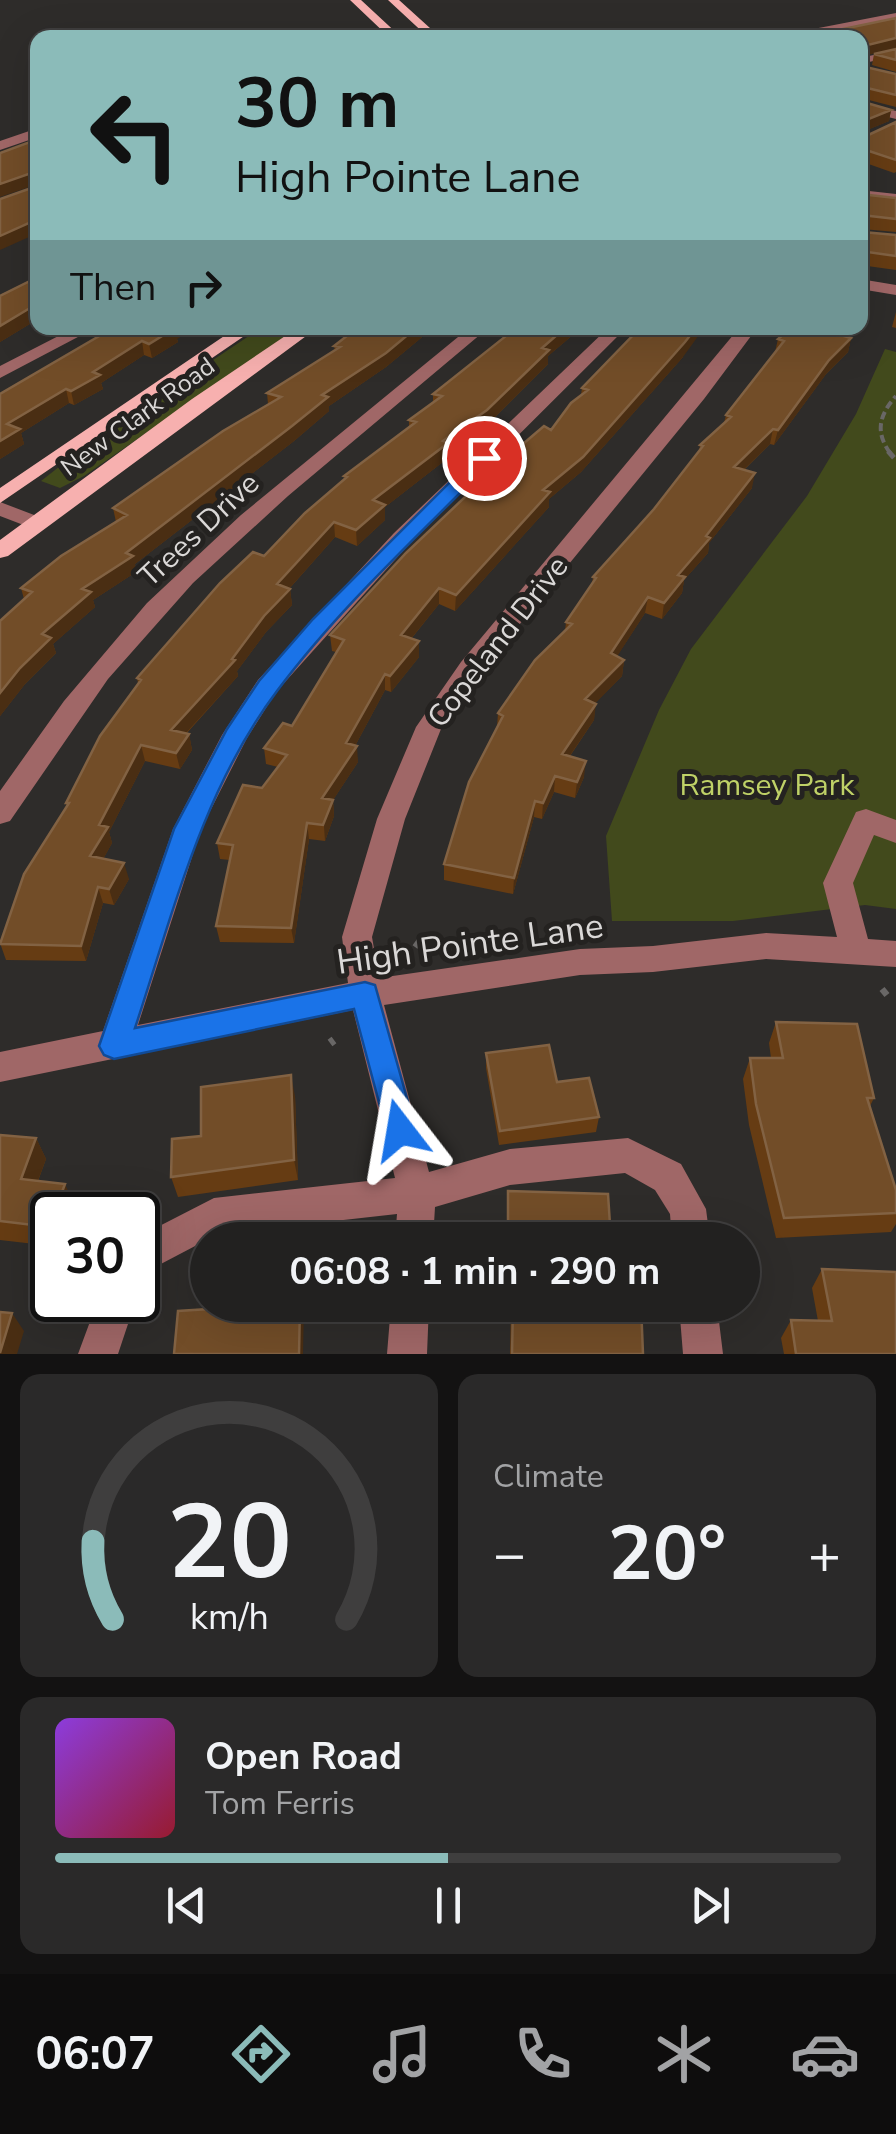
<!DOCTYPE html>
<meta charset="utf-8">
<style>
body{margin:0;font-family:"Nunito Sans",sans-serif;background:#2a2929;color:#f1f3f6;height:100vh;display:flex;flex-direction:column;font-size:38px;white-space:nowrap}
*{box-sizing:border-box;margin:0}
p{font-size:32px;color:#a2a3a5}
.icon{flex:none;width:55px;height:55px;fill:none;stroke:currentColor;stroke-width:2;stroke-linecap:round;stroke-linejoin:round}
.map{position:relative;height:1354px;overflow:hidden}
.drawer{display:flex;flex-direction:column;gap:20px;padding:20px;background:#131212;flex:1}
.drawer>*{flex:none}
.guide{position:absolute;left:30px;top:30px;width:838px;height:305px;border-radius:20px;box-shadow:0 10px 40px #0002,0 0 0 2px #3f3e3e;background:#8bbbb9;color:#111;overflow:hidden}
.speed{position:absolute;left:30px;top:1192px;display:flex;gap:20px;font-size:50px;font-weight:700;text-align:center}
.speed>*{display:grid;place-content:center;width:130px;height:130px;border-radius:50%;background:#222120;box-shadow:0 10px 40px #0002,0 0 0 2px #3f3e3e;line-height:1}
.speed .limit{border:5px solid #111;border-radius:15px;background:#fff;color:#111}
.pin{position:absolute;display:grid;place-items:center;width:85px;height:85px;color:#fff;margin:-42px;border:5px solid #fff;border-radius:50%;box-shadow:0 2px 10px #0007}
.me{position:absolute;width:110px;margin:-55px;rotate:346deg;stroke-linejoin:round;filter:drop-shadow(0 0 8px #0008)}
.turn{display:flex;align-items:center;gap:35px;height:210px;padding:0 40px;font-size:45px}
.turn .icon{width:130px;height:130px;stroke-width:2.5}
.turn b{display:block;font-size:70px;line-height:85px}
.then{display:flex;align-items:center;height:95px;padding:0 40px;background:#0003;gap:20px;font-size:38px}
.big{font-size:75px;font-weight:700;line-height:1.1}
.drawer .card{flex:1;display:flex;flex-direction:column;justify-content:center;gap:15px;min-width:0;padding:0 35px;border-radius:20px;background:#2a2929}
.drawer .dial{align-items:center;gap:0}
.dial svg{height:260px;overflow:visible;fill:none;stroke:#3f3e3e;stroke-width:7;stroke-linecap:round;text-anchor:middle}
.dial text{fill:#f1f3f6;stroke:none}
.song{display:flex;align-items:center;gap:30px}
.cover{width:120px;height:120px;border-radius:15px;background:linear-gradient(135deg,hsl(270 70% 55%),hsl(350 70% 35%))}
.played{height:10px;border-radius:5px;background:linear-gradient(90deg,#8bbbb9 50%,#3f3e3e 50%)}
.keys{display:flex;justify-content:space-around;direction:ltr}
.heat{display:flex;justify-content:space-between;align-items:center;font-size:55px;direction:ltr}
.drawer .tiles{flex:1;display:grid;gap:20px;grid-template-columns:1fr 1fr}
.card:last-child{grid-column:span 2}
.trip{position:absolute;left:190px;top:1222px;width:570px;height:100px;border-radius:50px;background:#222120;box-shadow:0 10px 40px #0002,0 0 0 2px #3f3e3e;font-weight:700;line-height:100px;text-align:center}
.tab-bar{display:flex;height:160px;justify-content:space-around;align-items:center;background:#0e0d0d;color:#a2a3a5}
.tab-bar .icon{width:70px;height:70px}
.tab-bar .on{color:#8bbbb9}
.tab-bar b{font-size:45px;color:#f1f3f6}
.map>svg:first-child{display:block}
</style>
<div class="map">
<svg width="896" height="1354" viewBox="0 0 896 1354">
<rect width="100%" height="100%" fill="#2e2c2a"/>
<path fill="#424a1c" d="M261,328H297L84,476L60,488L41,481L92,441Z
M885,349L896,352V909L865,905L733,921H612L606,836L659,710L691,649L807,496L856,414Z"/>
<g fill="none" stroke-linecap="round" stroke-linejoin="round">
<path stroke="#696766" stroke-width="4" stroke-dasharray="8 4" stroke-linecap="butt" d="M890,453C875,432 879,415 896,396"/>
<path stroke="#696766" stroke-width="5" stroke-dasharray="9 5" stroke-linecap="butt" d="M888,451L896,460"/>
<path stroke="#696766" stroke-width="6" stroke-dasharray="11 6" stroke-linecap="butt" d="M415,947L420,940"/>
<path stroke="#696766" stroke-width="8" stroke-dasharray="14 8" stroke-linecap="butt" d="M882,994L887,990
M330,1043L334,1040"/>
<path fill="#a06767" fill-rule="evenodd" d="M896,13V19L793,38H767Z
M896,50V56L860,64V58Z
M860,102L896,111V119L860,110Z
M38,128V137L0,150V141Z
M860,190L896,194V202L860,198Z
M860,279L896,285V295L860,289Z
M74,328H95L0,378V366Z
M469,328H488L288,496L193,583L108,679L10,821L0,824V791L64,701L147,603L241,515Z
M608,328H626L410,543L276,692L247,738L201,829L138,1025L348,983L342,937L377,819L416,727L461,662L739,328H757L704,399L479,674L441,729L405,819L372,937L379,978L580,949L653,946L766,933L837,937L823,883L856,812L866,809L896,820V843L874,835L853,883L868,939L896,941V967L766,959L653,972L580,975L384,1005L429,1172L510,1149L628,1138L681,1164L706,1209L710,1240H672L670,1214L655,1190L625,1173L510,1185L435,1207L433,1240H395L397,1214L218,1234L138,1276V1237L214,1198L395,1178L353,1010L0,1082V1052L103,1031L173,829L222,735L258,680L394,533Z
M0,502L42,518L45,523L34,529L0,516Z
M98,1300H136L118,1354H78Z
M391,1305H429L427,1354H387Z
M679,1305H717L723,1354H683Z"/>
<path fill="#f7b0af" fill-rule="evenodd" d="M350,0H361L402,38H390Z
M388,0H399L441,38H429Z
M236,328H256L0,503V488Z
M297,328H317L8,556L0,558V540L192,399Z"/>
</g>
<path fill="#663c13" d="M896,49V72L872,65L874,54Z
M861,66L896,74V107L861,98Z
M860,101L891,110L889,121L862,132V138L896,122V172L894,173L860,161Z
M860,194L896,198V232L862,229L863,232L896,235V270L860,265Z
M38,277V323L33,322L0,342V296Z
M896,312V328L892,327Z
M113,328L177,339L178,342L152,358L144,355L101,383L103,389L74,405L69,403L21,433L24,444L0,459V394Z
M357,328H433L386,367L329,406V411L294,441L135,564L136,572L93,600L95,607L53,644L56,653L25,684L0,716V621L24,599L21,588L116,522L113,508L268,404L267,393L335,351L334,346Z
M516,328H581L548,356V364L487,425L448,452V458L385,507V520L357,546L335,537L289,589H290L292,605L266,632L237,671L238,676L186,734H189L192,750L180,769L145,761L109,832L112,843L103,859L129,879L114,905L103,903L86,961L6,960L0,943L67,806L66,803L138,683L137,678L344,480V476L409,427V420L433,402V394Z
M633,328L683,357L581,472L549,499V507L455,611L439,604L411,639L419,641V657L391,692L385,690L355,746L358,762L333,800L334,816L325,841L309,839L294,943L220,942L216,926L230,860L220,859L217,843L262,788L278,767L266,764L264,748L292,726L336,652L332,651L330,635L551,430L581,395L582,388L630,338L631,329Z
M837,334L851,338L848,352L826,374L774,445L770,444L744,470L752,488L709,543L708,553L684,580L682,593L662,619L645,613L617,656L624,660L622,676L595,703L594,720L570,756L584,777L575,798L554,792L542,819L534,817L513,894L444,880V864L497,727L498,713L565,631L566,622L592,584L593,577L654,509L699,452L700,445L724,423L726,415L775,352L778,339Z
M776,1022L874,1098L870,1106L896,1190V1224L891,1232L776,1238L749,1125L743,1079L750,1058H771L769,1043Z
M486,1053L557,1082L599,1117L596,1132L499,1145L486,1068Z
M295,1096L298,1180L178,1197L171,1177L201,1136Z
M0,1135L36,1138L46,1159L38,1181L74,1204L52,1215V1246L0,1240Z
M822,1269L896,1354H784L781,1338L791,1320L818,1321L812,1288Z
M507,1305H641L643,1354H510L511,1306Z"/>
<path fill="#4a2e13" d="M896,38V48L860,57V47Z
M891,110L889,121L860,133L861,122Z
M37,171L38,184L0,197V184Z
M38,219V233L0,250V236Z
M30,308L33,322L0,342V326Z
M172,328H195L177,339L178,342L152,358L149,344Z
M416,328H433L386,367L329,406V411L294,441L135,564L136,572L93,600L95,607L53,644L56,653L25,684L0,716V693L42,634L82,589L322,395Z
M565,328H581L548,356V364L487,425L448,452V458L385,507V520L357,546L356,530L373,500L443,441Z
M696,328H704L683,357L581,472L549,499V507L455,611L456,595L543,490Z
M851,338L848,352L826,374L774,445L778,430L829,360Z
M142,341L144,355L101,383L103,389L74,405L71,391L93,372Z
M66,389L69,403L21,433L24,444L0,459V441L7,424Z
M773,429L770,444L731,482L734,467Z
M755,473L752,488L709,543L708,553L684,580L682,593L662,619L664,603L678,575L706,536Z
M334,522L335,537L279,600L277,584Z
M439,588V604L401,651V635Z
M290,589L292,605L266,632L237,671L238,676L174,746L171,730L232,659L264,616Z
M648,597L645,613L609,669L611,653Z
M419,641V657L391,692L390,676Z
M624,660L622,676L584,715L585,699Z
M385,674V690L348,759L346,743Z
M596,704L594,720L560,770L562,754Z
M189,734L192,750L180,769L176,753Z
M141,745L145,761L109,832L112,843L96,872L90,856L99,825Z
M357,746L358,762L333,800L334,816L325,841L322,798Z
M586,761L584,777L575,798L577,782Z
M555,776L554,792L542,819L543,803Z
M535,801L534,817L513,894L514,878Z
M307,823L309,839L294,943L291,928Z
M124,863L129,879L114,905L109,889Z
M98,887L103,903L86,961L81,946Z
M291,1075L295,1096L298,1180L294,1160Z
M36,1138L46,1159L31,1199L21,1179Z
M65,1184L74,1204L70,1215H53Z
M300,1305H304L303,1354H299Z
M12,1313L24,1331L17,1354H0Z"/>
<path fill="#724d28" stroke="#826243" stroke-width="2.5" d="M896,18V38L860,47V38H800Z
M896,49V60L874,54Z
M860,57L861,66L896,74V95L863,87L860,90Z
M860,101L891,110L861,122L862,138L896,122V160L860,148Z
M38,139V219L0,236V199L37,186V171L0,184V153Z
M860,194L896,198V219L861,215L863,232L896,235V256L860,251Z
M38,277V310L30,308L0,326V296Z
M113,328H175L149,344L142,341L93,372L100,375L71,391L66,389L7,424L20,429L0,441V394Z
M357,328H416L386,353L322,395L328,397L292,426L126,553L133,556L82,589L91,592L42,634L51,638L20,668L0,693V621L32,592L21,588L61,556L127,515L113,508L223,431L281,397L267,393L340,347L334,346Z
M516,328H565L542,348L549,350L487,410L443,441L448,443L373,500L385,505L356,530L334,522L277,584L290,589L264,616L232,659L235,660L171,730L189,734L176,753L141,745L99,825L108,827L90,856L124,863L109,889L98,887L81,946L0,944L24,874L69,803H66L100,736L141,680L137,678L220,583L253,552L264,556L305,513L347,477L344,476L416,422L409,420L442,396L433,394Z
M633,328H696L685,342L583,457L543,490L550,492L456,595L439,588L401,635L419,641L390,676L385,674L346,743L357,746L322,798L333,800L323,825L307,823L291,928L216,926L233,845L217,843L243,785L262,788L287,755L264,748L283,723L292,726L344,640L330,635L406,553L503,461L544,426L551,430L571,403L588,390L582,388L637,331L631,329Z
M791,328H838L837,334L851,338L829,360L778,430L773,429L734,467L755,473L706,536L710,538L678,575L685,577L664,603L648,597L611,653L624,660L585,699L596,704L562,754L586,761L577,782L555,776L543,803L535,801L514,878L444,864L469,782L503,716L498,713L535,660L572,624L566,622L596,578L593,577L654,509L703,446L700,445L731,417L726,415L784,341L778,339Z
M776,1022L857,1024L874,1098H867L896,1190V1213L784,1218L756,1104L750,1058H783Z
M549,1045L557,1082L589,1078L599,1117L500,1131L486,1053Z
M291,1075L294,1160L171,1177L172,1139L201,1136V1087Z
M0,1135L36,1138L21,1179L65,1184L49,1227L0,1221Z
M508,1191L608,1194L611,1240H508Z
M822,1269L896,1272V1354H796L791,1320L832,1321Z
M225,1305H300L299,1354H174L178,1311L225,1308Z
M513,1305H641L643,1354H512Z
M0,1312L12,1313L0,1353Z"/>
<path fill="#1a73e8" stroke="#114b97" stroke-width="2.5" d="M484,452L491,454V462C418,536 339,608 277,691C203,789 173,913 135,1028L365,982L375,985L416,1130L411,1140L400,1145L389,1140L354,1009L114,1059L104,1055L99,1046L174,829L227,729L259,681L313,619L478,454Z"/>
<g text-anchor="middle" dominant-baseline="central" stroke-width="10" stroke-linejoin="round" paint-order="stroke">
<g font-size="25" fill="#dad8d7" stroke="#242220">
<text transform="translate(138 417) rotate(-36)">New Clark Road</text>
</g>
<g font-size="30" fill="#dad8d7" stroke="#242220">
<text transform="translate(199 530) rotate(-43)">Trees Drive</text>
<text transform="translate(498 642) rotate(-52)">Copeland Drive</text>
</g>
<g font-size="30" fill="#bfd167" stroke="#242220">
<text x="767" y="785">Ramsey Park</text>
</g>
<g font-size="35" fill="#dad8d7" stroke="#242220">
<text transform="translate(470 944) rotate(-8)">High Pointe Lane</text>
</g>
</g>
</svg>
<div class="speed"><div class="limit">30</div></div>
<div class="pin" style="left:484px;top:458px;background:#d93025"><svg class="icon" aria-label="arrive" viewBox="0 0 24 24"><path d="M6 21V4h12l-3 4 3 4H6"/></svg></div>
<svg class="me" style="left:400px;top:1130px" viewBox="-20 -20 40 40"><path d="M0-17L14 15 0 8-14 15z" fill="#1a73e8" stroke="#fff" stroke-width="4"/></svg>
<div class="trip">06:08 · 1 min · 290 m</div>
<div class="guide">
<div class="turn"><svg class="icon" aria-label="left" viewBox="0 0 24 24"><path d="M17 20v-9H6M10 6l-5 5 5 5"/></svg><div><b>30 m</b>High Pointe Lane</div></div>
<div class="then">Then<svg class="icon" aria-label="right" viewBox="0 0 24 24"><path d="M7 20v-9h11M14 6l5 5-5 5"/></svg></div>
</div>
</div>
<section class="drawer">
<div class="tiles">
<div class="card dial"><svg viewBox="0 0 100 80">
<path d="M14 69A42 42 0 1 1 86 69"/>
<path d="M14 69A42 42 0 0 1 8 45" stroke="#8bbbb9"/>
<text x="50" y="56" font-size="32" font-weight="700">20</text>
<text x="50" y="72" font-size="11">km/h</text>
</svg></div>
<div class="card"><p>Climate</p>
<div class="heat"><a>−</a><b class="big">20°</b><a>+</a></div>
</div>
<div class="card">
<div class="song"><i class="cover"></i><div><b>Open Road</b><p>Tom Ferris</p></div></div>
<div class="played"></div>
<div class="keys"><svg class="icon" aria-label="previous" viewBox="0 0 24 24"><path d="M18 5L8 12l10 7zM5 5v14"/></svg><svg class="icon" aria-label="pause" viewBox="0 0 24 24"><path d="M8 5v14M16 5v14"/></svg><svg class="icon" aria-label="next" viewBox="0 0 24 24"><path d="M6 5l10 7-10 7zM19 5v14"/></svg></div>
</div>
</div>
</section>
<nav class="tab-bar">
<b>06:07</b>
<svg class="icon on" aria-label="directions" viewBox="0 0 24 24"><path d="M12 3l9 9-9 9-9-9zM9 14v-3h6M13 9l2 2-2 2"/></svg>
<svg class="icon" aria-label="music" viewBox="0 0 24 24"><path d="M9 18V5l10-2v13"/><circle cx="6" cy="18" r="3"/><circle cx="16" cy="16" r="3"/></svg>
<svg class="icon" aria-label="phone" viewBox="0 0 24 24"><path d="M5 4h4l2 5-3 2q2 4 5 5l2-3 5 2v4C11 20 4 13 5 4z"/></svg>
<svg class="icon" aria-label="climate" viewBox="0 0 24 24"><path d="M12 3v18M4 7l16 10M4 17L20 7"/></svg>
<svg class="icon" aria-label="car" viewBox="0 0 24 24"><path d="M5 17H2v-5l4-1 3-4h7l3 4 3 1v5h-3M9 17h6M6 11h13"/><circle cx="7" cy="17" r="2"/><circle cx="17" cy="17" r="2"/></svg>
</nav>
